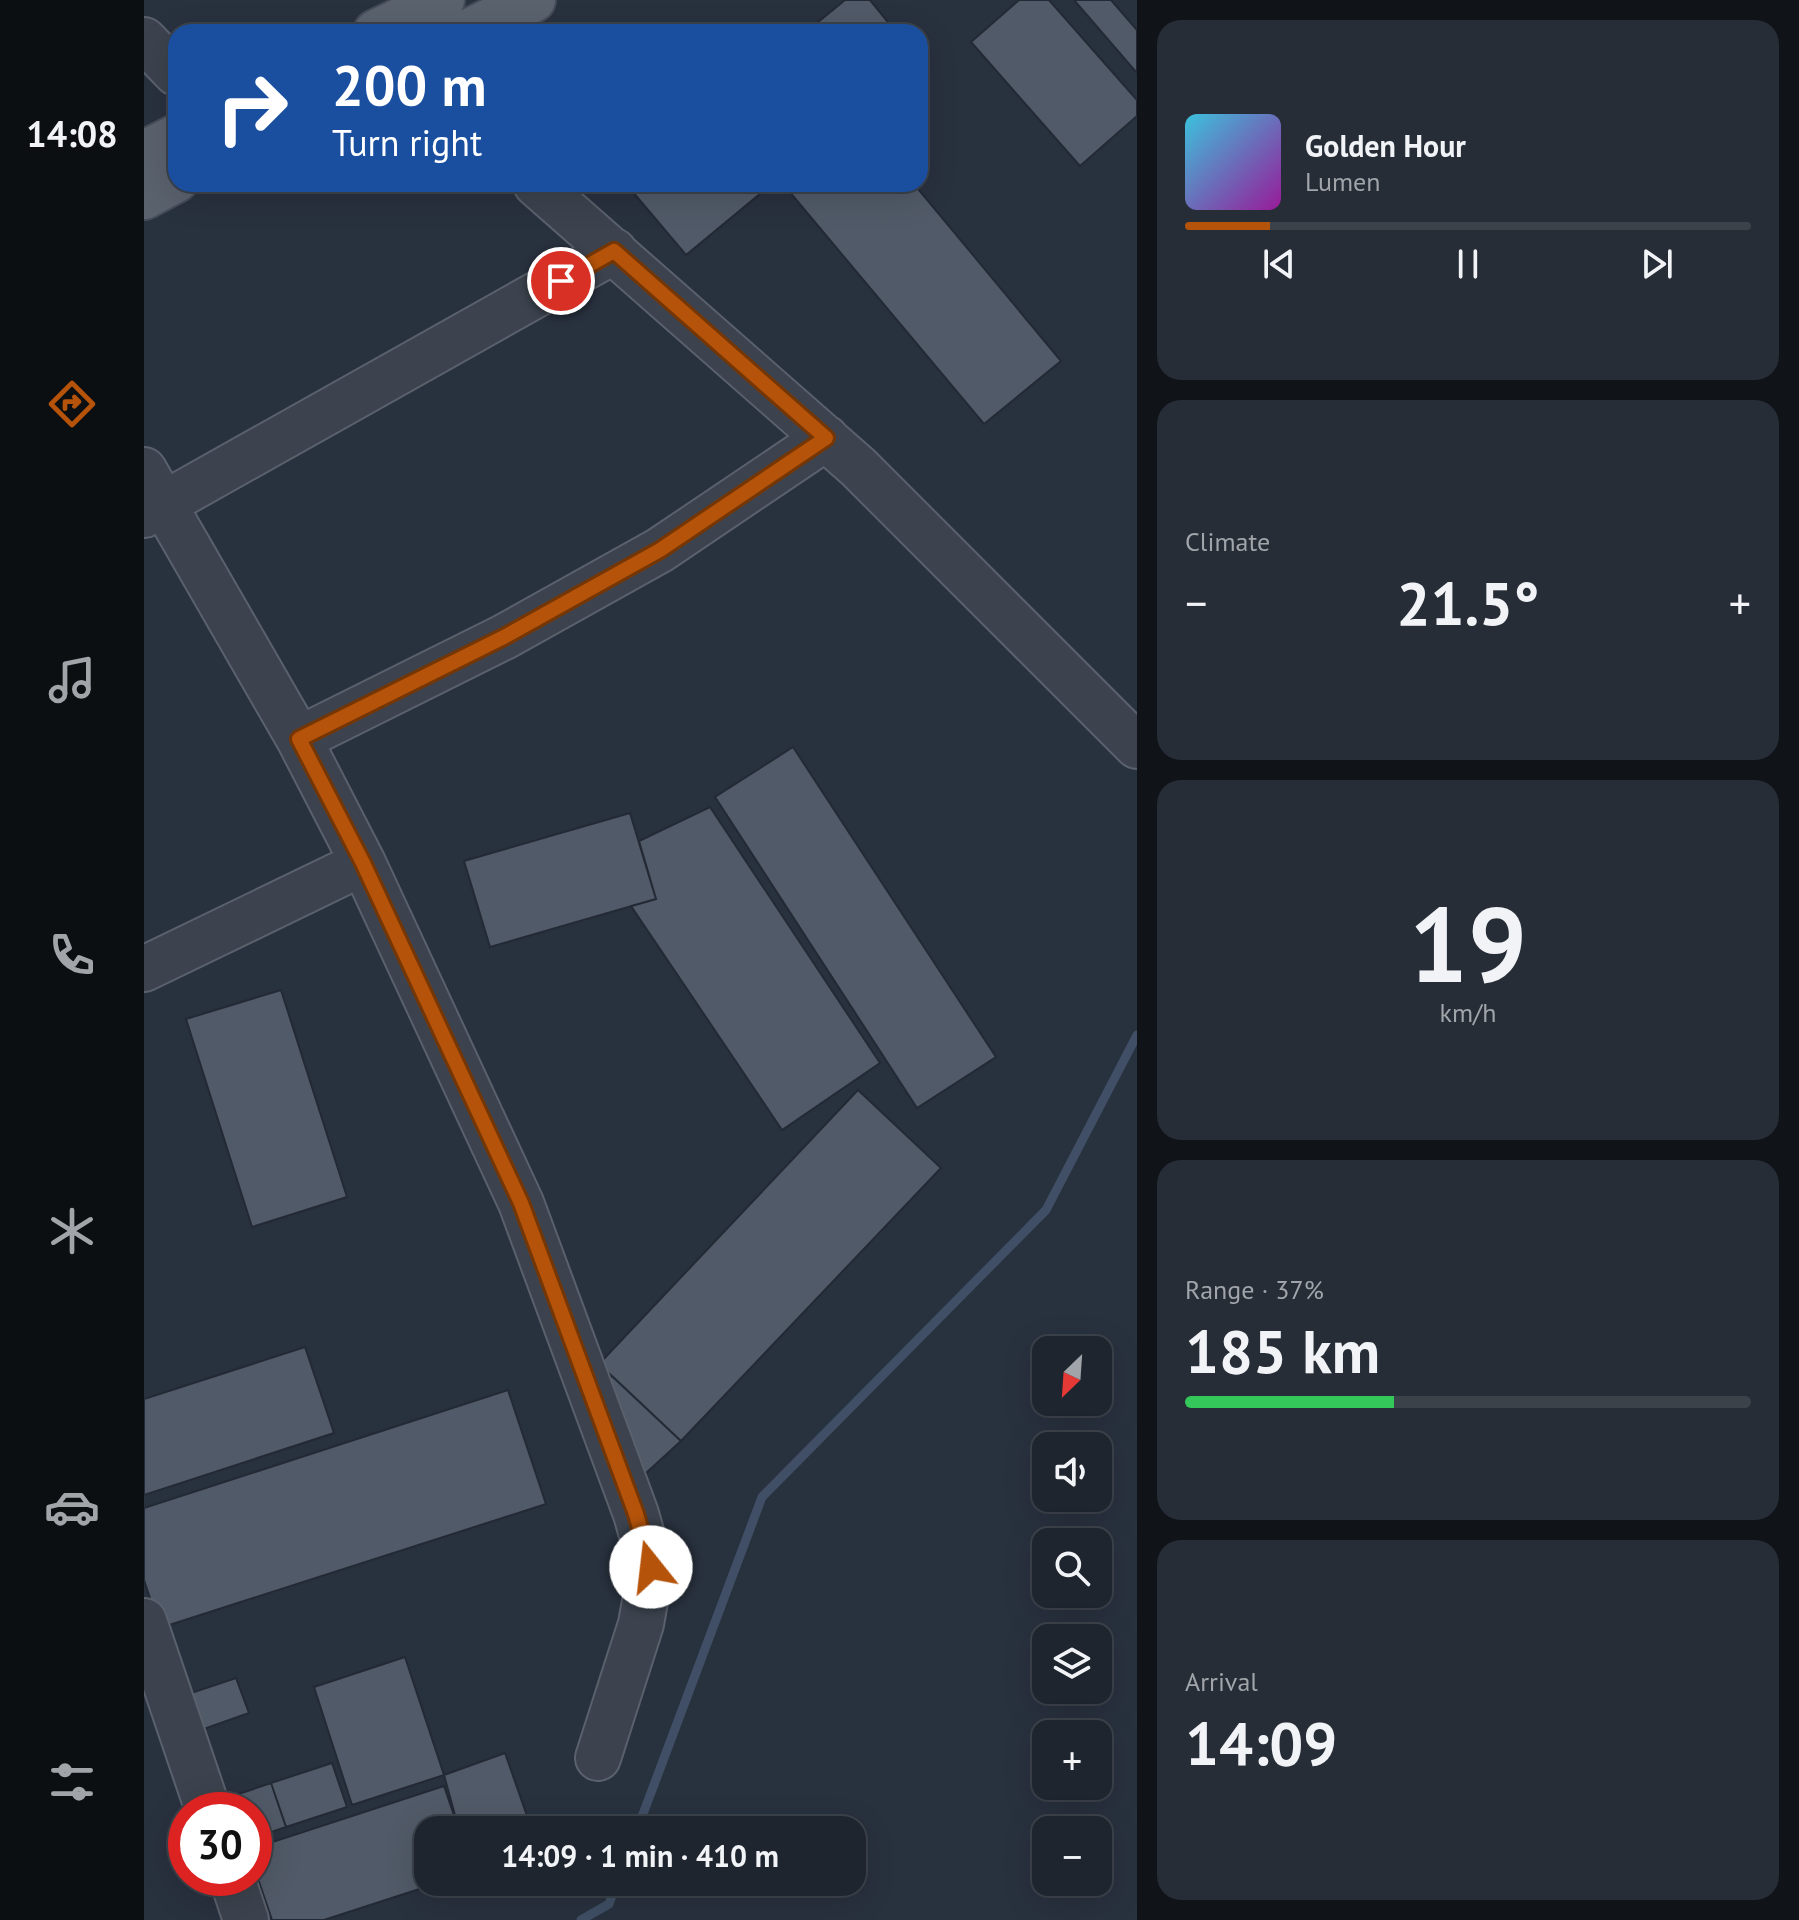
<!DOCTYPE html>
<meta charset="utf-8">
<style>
body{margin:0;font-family:"PT Sans",sans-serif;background:#262d36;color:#f1f3f6;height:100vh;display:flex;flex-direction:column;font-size:30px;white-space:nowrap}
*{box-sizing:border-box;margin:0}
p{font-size:26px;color:#a1a5aa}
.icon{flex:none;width:44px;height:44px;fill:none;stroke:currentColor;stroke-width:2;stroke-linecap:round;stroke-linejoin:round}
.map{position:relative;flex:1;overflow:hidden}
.drawer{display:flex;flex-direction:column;gap:20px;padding:20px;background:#101419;width:662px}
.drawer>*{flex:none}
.hud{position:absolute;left:24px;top:24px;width:760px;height:168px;border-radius:24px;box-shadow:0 8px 32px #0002,0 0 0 2px #3c424a;background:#1a4fa0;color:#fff;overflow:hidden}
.needle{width:52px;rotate:205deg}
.controls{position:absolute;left:888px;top:1336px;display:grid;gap:16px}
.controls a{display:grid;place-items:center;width:80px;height:80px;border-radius:16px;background:#1e252e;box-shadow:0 8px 32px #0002,0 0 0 2px #3c424a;font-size:40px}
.speed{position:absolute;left:24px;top:1792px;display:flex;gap:16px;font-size:40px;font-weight:700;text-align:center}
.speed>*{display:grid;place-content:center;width:104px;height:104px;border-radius:50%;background:#1e252e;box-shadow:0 8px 32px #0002,0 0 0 2px #3c424a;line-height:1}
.speed .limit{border:12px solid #d22;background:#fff;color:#111}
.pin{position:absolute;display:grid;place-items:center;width:68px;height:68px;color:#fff;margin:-34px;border:4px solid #fff;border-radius:50%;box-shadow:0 2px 8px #0007}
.me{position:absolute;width:88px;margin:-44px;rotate:344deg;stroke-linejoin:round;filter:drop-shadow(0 0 6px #0008)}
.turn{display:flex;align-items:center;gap:28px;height:168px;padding:0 32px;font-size:36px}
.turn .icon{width:104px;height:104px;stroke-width:2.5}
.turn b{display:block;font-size:56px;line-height:68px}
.big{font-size:60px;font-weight:700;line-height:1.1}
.drawer .tile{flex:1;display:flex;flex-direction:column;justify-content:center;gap:12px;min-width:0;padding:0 28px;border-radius:24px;background:#262d36}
.drawer .dial{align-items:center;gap:0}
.dial b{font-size:104px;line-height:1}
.song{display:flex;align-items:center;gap:24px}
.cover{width:96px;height:96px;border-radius:12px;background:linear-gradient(135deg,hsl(190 70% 55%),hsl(300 70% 35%))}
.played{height:8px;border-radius:4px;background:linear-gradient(90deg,#b45309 15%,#3c424a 15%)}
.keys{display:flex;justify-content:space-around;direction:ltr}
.heat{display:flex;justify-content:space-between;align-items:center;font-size:44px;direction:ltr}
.charge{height:12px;border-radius:6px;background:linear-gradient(90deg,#34c759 37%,#3c424a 0)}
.trip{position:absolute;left:270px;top:1816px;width:452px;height:80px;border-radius:24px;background:#1e252e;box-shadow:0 8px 32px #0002,0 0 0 2px #3c424a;font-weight:700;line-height:80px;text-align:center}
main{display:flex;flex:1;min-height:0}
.dock{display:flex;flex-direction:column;width:144px;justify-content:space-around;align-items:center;background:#0c0f12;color:#a1a5aa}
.dock .icon{width:56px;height:56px}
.dock .on{color:#b45309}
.dock b{font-size:36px;color:#f1f3f6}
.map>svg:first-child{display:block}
</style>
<main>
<nav class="dock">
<b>14:08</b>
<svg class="icon on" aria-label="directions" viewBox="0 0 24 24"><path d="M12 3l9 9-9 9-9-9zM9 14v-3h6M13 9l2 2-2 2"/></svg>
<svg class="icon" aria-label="music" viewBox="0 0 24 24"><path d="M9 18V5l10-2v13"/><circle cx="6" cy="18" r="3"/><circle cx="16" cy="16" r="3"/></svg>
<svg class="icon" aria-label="phone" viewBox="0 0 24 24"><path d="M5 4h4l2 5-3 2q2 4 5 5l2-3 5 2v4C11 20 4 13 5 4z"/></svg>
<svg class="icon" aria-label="climate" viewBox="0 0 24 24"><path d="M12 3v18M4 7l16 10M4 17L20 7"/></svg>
<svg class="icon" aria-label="car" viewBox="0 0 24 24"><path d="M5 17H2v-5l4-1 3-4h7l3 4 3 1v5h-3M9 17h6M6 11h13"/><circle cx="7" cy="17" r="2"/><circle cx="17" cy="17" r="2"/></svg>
<svg class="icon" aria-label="filters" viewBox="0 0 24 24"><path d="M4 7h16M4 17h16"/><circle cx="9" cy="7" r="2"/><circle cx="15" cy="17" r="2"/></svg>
</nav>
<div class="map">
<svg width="993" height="1920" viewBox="0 0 993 1920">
<rect width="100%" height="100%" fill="#28313e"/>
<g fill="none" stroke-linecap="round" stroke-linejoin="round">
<path stroke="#404f65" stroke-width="9" d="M493,1830L618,1497L902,1210L993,1035
M437,1920L465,1904L473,1882"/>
</g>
<path fill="#515a68" stroke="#232a35" stroke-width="2" d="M701,0H726L752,32H662Z
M875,0H905L993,100V116L936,166L827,42Z
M930,0H967L993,30V73Z
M496,184H628L542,255L488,191Z
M639,184H770L917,361L840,424Z
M649,747L852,1057L773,1108L571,797Z
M566,807L736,1063L638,1130L487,906L512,899L495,841Z
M486,813L512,899L346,947L320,861Z
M137,990L203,1197L108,1227L42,1019Z
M714,1090L797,1168L537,1441L455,1364Z
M161,1347L190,1433L0,1495V1399Z
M468,1376L537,1441L489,1485L450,1393Z
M364,1390L402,1504L16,1628L0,1580V1508Z
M261,1657L300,1775L208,1805L170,1687Z
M92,1678L105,1713L57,1730L44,1694Z
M361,1753L388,1830H315L300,1775Z
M188,1763L203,1807L142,1827L127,1783Z
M127,1783L142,1827L110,1838V1810H80L77,1800Z
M300,1786L315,1830H284V1882H297L180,1920H128L110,1867V1848Z"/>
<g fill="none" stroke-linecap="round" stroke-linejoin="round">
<g stroke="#5a616c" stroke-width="48">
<path id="minor" d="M0,40L32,73
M392,184L714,467L993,746
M0,470L155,739L219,863L377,1203L492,1514L507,1567L497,1624L454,1758
M0,515L470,251
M155,739L360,637L516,550L682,438
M0,969L219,863
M0,1621L64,1810
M88,1878L102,1920"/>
</g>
<g stroke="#454c57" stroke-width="48">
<path id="major" d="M232,32L298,0
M323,32L389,0
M0,153L32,137
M0,197L32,180"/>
</g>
<use href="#minor" stroke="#3c434e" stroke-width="44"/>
<use href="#major" stroke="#5a626e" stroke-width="44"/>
</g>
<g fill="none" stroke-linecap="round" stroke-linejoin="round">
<g stroke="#753606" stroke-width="20">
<path id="route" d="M417,281L470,251L682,438L516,550L360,637L155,739L219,863L377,1203L492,1514L507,1567"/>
</g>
<use href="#route" stroke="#b45309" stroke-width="14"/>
</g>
</svg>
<div class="controls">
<a><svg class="needle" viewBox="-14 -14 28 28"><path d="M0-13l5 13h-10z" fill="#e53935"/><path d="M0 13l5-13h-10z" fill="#a1a5aa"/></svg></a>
<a><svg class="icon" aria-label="sound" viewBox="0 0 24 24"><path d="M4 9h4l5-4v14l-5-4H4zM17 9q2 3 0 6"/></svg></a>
<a><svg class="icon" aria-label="search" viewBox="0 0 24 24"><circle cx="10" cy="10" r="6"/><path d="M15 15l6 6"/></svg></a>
<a><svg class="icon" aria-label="layers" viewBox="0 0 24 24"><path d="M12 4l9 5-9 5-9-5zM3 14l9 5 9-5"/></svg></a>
<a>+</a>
<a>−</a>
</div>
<div class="speed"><div class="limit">30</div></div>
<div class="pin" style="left:417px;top:281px;background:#d93025"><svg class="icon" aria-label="arrive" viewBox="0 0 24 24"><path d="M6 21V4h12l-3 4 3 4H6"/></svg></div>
<svg class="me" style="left:507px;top:1567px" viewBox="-20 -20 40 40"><circle r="19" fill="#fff"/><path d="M0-13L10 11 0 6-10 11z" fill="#b45309"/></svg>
<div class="trip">14:09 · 1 min · 410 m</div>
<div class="hud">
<div class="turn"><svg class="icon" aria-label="right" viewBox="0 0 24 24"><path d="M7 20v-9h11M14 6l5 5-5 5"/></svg><div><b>200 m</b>Turn right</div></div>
</div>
</div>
<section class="drawer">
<div class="tile">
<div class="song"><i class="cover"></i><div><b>Golden Hour</b><p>Lumen</p></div></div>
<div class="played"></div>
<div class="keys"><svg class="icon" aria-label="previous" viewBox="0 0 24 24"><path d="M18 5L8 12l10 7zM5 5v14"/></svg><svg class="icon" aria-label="pause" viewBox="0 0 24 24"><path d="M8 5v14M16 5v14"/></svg><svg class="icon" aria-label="next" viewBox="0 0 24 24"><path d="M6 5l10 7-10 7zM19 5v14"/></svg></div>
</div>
<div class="tile"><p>Climate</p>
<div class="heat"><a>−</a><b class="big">21.5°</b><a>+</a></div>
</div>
<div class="tile dial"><b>19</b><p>km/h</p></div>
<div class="tile"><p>Range · 37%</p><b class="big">185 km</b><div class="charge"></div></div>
<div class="tile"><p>Arrival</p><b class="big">14:09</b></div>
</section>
</main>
